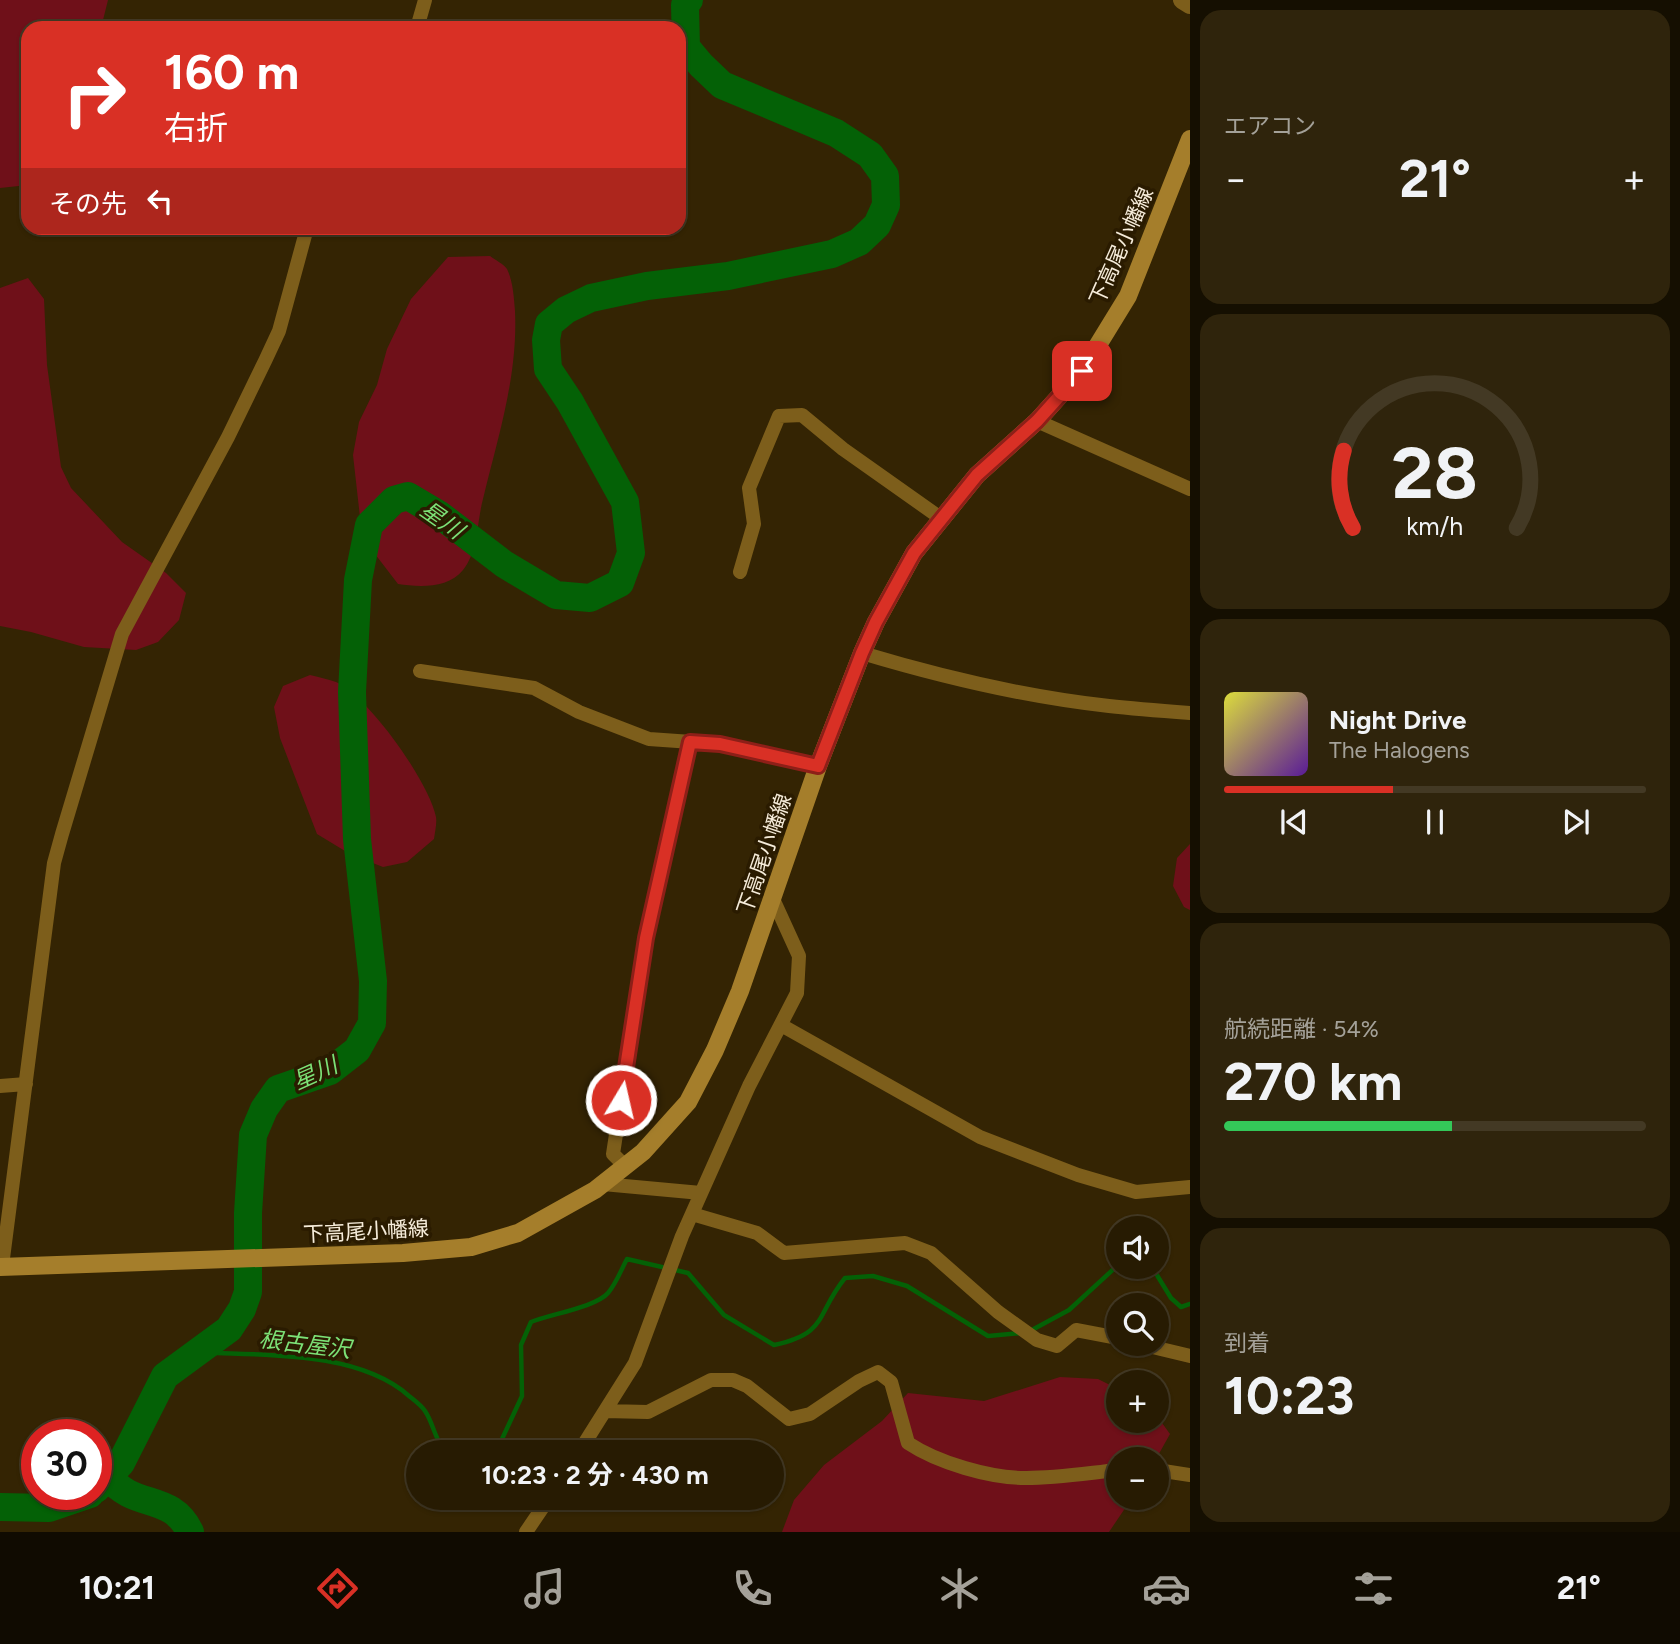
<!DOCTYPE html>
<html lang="ja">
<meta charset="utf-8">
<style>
body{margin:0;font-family:Figtree,"Noto Sans JP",sans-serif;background:#2f240c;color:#f1f3f6;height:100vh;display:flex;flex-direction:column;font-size:26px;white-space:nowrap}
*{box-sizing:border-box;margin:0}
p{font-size:23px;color:#a4a199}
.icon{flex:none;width:38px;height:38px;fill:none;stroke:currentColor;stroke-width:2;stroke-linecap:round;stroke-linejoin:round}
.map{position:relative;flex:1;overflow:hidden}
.drawer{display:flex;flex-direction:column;gap:10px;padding:10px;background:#150f01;width:490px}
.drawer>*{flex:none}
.guide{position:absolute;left:21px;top:21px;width:665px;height:214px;border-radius:21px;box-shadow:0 2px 5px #0004,0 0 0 2px #433924;background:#d93025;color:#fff;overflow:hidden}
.buttons{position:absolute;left:1106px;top:1216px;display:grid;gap:14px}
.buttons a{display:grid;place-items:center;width:63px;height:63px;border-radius:50%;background:#271b02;box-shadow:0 2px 5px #0004,0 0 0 2px #433924;font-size:35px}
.speed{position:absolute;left:21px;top:1419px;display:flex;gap:14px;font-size:35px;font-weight:700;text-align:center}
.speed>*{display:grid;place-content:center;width:91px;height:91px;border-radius:50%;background:#271b02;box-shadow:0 2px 5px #0004,0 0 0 2px #433924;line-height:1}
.speed .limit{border:10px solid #d22;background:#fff;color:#111}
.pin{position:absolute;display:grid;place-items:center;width:60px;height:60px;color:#fff;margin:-30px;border-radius:14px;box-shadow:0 4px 10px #0006}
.me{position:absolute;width:77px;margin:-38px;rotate:9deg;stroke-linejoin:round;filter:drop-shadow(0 0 5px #0008)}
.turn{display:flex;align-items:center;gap:24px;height:147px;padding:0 28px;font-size:32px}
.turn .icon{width:91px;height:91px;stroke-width:2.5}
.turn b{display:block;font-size:49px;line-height:60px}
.then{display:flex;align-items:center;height:66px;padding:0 28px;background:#0003;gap:14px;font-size:26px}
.big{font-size:52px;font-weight:700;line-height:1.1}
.drawer .widget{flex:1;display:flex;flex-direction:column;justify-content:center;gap:10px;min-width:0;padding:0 24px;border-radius:21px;background:#2f240c}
.drawer .dial{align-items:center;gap:0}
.dial svg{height:182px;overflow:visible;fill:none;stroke:#433924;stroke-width:7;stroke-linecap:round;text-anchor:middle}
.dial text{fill:#f1f3f6;stroke:none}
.song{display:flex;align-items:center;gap:21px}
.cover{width:84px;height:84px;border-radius:10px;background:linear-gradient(135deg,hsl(60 70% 55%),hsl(270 70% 35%))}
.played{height:7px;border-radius:4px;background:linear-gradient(90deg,#d93025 40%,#433924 40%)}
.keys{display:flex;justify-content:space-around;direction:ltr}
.heat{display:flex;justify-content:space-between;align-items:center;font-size:38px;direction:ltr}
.charge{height:10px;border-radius:5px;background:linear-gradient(90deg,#34c759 54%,#433924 0)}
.trip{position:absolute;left:406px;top:1440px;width:378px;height:70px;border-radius:35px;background:#271b02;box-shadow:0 2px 5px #0004,0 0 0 2px #433924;font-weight:700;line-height:70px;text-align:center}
.tab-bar{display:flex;height:112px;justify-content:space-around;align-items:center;background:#100b01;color:#a4a199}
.tab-bar .icon{width:49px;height:49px}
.tab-bar .active{color:#d93025}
.tab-bar b{font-size:32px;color:#f1f3f6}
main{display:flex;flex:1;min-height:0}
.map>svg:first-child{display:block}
</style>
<main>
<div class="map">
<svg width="1190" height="1532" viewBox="0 0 1190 1532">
<rect width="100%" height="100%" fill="#342403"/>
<path fill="#6f1019" d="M0,0H108L101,28H28V185L0,188Z
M490,256C495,260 504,264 507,269C513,281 514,298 515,311C518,376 498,437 483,499C477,521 478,552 463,570C448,589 418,587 398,584L375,554L361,526L353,455L359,422L377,385L387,349L411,299L448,257Z
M28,278L44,299L47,365L61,467L71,488L122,542L166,573L186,593L179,620L158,642L136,650L84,647L31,632L0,626V288Z
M310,675C318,677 328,679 336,682C369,697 429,782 436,817C437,823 435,832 434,839L407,862L383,867L350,854L317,834L280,738L274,707L283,686Z
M1190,844V910L1184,907L1173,886L1177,858Z
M1060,1377L1098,1379L1118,1389V1421H1157V1416L1170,1434L1156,1459L1118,1460V1498H1132L1109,1532H782L794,1500L824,1465L882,1421L908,1393L984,1401Z"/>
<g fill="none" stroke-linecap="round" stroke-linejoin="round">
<path stroke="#046106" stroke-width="4.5" d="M1152,1267L1171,1298L1181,1307L1190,1304
M1030,1331L1069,1310L1118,1265
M205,1347L217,1353C276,1355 362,1354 409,1396C414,1400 421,1405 425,1411C434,1424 435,1443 448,1452
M491,1452L502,1439L522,1396L521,1345L531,1322C551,1314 596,1307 608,1293C616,1284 621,1270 627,1259L688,1273L724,1315L774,1345C829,1333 815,1315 845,1278L873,1276L907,1286L988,1336L1022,1333"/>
<path stroke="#046106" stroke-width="28" d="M109,1477C134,1510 171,1492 190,1532
M96,1489L121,1463L165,1376L229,1329L242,1309L248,1292V1213L253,1135L264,1109L278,1089L330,1071L357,1050L372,1023L373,981L357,839L352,692L358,580L369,525L394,500L408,496L440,515L504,564L556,595L590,598L620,583L631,553L625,502L570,402L548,369L546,340L549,324L566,310L591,298L647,286L728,276L832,254L859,242L877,225L886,205L885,176L870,155L836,133L722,85L701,65L686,47L685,5L689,0
M0,1507L49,1508L90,1494"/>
<path stroke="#7d5e1b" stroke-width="14" d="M417,28L425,0
M1037,421L1190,489
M740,572L754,524L749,488L779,416L802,415L843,449L942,519
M862,653C942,677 1026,697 1109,706C1136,709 1163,711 1190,713
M420,671L534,688L579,712L649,739L720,744L818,766
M781,1025L980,1137L1078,1175L1136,1192L1190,1187
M0,1086L26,1084
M625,1166L613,1154L646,938L690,742
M603,1184L701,1193
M692,1214L757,1233L784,1253L905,1243L931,1253L998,1312L1037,1340L1057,1346L1076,1330L1118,1338
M2,1266L54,863L62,834L122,634L228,437L265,361L279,331L307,228
M1140,1344L1190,1356
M605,1411L648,1412L711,1380H733L747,1386L789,1419L810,1414L859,1381L878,1372L891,1382L908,1443C938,1463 990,1478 1026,1478C1057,1478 1088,1473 1118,1470
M579,1452L635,1363L682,1236L749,1086L797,993L799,956L773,899
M1157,1470L1190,1475
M526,1532L549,1498"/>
<path stroke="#7d5e1b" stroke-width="18" d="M1182,0L1190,5"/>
<path stroke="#a57e2b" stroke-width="18" d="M0,1267L403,1253L471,1247L518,1233L595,1190L643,1152L688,1102L715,1050L740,991L818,766L862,653L876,622L914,553L977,475L1037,421L1082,371L1128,296L1190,139"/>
</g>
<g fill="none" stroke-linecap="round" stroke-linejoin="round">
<g stroke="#8d1f18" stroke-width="18">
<path id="route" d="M621,1100L646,938L690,742L720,744L818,766L862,653L876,622L914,553L977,475L1037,421L1082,371"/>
</g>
<use href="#route" stroke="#d93025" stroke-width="12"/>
</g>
<g text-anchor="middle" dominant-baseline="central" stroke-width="7" stroke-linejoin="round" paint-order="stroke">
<g font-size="21" fill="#f6ecda" stroke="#2a1b00">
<text transform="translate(1121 246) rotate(-66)">下高尾小幡線</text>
<text transform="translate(764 854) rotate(-71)">下高尾小幡線</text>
<text transform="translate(366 1231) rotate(-3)">下高尾小幡線</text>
</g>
<g font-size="23" font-style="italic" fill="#7ce176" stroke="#2a1b00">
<text transform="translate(442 520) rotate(35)">星川</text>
<text transform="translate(315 1073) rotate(-24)">星川</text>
<text transform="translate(305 1344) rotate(7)">根古屋沢</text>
</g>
</g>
</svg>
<div class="buttons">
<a><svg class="icon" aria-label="sound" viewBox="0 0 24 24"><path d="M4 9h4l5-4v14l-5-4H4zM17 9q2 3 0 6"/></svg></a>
<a><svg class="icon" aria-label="search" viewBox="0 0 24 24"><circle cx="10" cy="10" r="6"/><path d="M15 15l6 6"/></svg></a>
<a>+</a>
<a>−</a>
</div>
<div class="speed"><div class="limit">30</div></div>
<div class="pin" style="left:1082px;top:371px;background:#d93025"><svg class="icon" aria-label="arrive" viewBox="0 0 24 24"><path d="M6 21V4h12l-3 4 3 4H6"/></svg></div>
<svg class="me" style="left:621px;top:1100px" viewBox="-20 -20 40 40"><circle r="17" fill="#d93025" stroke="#fff" stroke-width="3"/><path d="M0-11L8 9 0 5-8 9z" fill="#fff"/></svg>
<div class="trip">10:23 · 2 分 · 430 m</div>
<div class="guide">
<div class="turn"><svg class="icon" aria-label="right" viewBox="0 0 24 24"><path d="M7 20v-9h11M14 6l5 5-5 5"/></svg><div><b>160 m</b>右折</div></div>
<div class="then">その先<svg class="icon" aria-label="left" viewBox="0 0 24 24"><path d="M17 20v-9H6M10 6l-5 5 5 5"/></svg></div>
</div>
</div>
<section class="drawer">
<div class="widget"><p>エアコン</p>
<div class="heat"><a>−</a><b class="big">21°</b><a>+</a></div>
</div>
<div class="widget dial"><svg viewBox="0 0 100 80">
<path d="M14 69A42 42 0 1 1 86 69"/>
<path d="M14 69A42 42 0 0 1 10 35" stroke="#d93025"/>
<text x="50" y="56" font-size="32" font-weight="700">28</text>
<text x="50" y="72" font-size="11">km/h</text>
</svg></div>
<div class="widget">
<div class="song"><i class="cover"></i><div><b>Night Drive</b><p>The Halogens</p></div></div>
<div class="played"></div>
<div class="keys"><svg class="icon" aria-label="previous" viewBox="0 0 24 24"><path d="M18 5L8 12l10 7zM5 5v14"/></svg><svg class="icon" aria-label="pause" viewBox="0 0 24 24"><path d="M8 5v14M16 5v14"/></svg><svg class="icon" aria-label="next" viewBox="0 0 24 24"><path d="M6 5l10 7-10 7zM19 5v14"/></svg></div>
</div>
<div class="widget"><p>航続距離 · 54%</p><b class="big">270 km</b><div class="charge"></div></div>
<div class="widget"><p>到着</p><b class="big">10:23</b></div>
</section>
</main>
<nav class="tab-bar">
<b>10:21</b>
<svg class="icon active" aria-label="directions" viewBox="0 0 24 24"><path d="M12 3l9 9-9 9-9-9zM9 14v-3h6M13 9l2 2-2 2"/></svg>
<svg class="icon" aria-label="music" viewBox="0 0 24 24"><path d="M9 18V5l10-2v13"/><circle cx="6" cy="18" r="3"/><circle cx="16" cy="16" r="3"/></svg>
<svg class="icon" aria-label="phone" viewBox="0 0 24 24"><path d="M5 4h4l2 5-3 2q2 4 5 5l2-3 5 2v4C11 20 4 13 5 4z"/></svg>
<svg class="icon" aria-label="climate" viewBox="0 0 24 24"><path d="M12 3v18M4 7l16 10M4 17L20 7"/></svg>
<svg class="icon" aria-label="car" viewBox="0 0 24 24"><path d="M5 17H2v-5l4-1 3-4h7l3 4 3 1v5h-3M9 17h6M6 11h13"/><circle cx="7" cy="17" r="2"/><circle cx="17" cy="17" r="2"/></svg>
<svg class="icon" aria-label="filters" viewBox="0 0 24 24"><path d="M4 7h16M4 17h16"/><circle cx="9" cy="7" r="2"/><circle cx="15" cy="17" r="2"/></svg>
<b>21°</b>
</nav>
